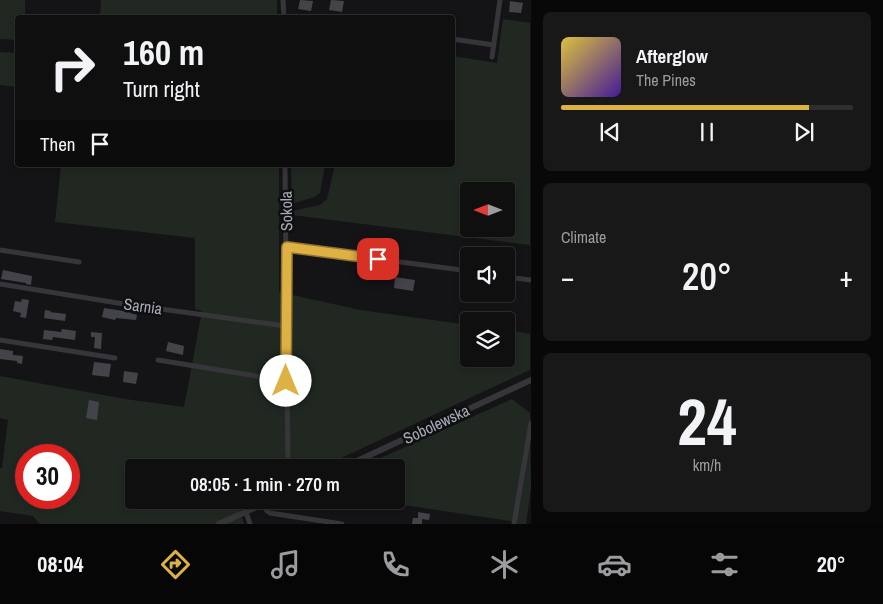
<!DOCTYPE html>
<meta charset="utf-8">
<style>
body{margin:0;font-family:"Archivo Narrow",sans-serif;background:#181819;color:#f1f3f6;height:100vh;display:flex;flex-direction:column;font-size:19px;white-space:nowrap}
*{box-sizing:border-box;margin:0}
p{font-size:16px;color:#9b9c9f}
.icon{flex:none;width:28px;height:28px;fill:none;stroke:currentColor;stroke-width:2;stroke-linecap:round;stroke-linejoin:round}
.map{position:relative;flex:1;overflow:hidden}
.drawer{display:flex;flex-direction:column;gap:12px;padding:12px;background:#080809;width:352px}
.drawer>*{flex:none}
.guide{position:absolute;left:15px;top:15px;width:440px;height:152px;border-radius:5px;box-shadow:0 2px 8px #0003,0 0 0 1px #2f2f30;background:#0f0f10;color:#f1f3f6;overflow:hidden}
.needle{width:32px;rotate:270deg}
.controls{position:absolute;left:460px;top:182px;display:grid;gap:10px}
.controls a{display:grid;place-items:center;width:55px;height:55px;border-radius:5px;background:#0f0f10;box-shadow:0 2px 8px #0003,0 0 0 1px #2f2f30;font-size:25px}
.speed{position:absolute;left:15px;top:444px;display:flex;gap:10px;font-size:25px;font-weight:700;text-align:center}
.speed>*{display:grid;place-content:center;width:65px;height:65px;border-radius:50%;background:#0f0f10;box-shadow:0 2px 8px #0003,0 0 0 1px #2f2f30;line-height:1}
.speed .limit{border:8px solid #d22;background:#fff;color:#111}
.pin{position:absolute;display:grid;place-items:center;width:42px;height:42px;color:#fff;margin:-21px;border-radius:10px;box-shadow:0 2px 8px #0006}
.me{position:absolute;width:55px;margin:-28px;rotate:0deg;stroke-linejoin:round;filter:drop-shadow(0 0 4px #0008)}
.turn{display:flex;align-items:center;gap:18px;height:105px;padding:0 25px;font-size:22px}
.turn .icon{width:65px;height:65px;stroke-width:2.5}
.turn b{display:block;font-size:35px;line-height:42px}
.then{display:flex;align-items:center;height:48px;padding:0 25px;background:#0003;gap:10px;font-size:19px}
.big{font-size:38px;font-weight:600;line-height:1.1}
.drawer .card{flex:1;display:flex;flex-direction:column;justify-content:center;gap:8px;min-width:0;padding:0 18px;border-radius:8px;background:#181819}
.drawer .dial{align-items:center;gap:0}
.dial b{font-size:65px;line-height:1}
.song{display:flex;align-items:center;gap:15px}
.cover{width:60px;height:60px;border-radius:8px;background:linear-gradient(135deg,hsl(50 70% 55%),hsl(260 70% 35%))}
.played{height:5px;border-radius:2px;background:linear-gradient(90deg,#deb144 85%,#2f2f30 85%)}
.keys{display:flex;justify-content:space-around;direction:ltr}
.heat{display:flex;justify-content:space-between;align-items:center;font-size:28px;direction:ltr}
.trip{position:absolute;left:125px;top:459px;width:280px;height:50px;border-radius:5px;background:#0f0f10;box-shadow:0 2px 8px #0003,0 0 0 1px #2f2f30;font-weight:600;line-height:50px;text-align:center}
.dock{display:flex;height:80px;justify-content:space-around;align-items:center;background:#060606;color:#9b9c9f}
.dock .icon{width:35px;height:35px}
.dock .active{color:#deb144}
.dock b{font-size:22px;color:#f1f3f6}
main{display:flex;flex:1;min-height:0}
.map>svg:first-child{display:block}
</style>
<main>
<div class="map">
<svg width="531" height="524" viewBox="0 0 531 524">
<rect width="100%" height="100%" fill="#141416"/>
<path fill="#212822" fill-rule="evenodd" d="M0,0H25V17L18,18L17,40L0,39Z
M101,0H277V17H100Z
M503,19L530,23V245L292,215V211L320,205L327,199L335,165H452L453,56L497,63ZM506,191V229H469V191Z
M0,52L17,53V87L0,85Z
M61,165H279V292L360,310L469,325V359H506V330L530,334V370L322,467L134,468V500H243L240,501L239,509L244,524H40L33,516L0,511V468H2L8,420L0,418V376L125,399L184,407L202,311L195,309V238L55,222ZM26,455H69V498H26Z
M291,165H325L320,193L314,197L292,204Z
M512,399L530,413L531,488L526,524H517V522L377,501L375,500H396V468H362L365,465Z"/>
<path fill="#434449" d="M300,0L313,1L311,11L298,9Z
M331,0L344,1L342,12L329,10Z
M510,1L523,3L521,13L509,12Z
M3,270L32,276L31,285L26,284V283L1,279Z
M395,277L415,280L413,291L394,288Z
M460,287L469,288V294H478L477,299L465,297L464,299L459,298Z
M22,299L29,300L26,318L20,317L21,313L13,311L15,301L21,302Z
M104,308L130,312V313L137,315L136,320L116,318L115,320L102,317Z
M45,310L51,311L50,312L66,314L65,321L44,318Z
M62,329L76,331L75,340L53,337L52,340L43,339L44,330L61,332Z
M91,332L102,333L101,349L94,348L95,337H91Z
M168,342L184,346L183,355L166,351Z
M0,349L13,351V355L23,356L22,364L17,363V361L0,359Z
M94,362L111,364L109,377L92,375Z
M124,371L138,373L136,384L123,382Z
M89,400L99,402L97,420L86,418Z
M418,512L430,514L429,520L422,519V524H412L413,518H418Z"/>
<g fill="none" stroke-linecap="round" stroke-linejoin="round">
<path stroke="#36363a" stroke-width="5" d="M283,0L284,18
M284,16L293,18
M452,39L494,45
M492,57L500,0
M285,165L288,468
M287,247L469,271
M0,250L79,262
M506,277L531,280
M0,284L124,304L286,326
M0,340L115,358
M158,360L287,381
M263,504L267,511L270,513L342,524
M246,512L250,524
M514,524L531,423"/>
<path stroke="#36363a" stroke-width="6" d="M342,468L531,380
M219,524L272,500"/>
</g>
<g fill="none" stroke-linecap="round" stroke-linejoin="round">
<g stroke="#90732c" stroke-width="12">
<path id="route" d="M286,381L287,247L378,259"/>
</g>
<use href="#route" stroke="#deb144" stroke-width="9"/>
</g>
<g text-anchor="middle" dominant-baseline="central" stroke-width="5" stroke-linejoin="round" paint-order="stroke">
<g font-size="16" fill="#a7abb5" stroke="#0f0f11">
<text transform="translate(286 211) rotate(-91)">Sokola</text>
<text transform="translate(143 306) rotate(8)">Sarnia</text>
<text transform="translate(436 424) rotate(-25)">Sobolewska</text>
</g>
</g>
</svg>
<div class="controls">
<a><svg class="needle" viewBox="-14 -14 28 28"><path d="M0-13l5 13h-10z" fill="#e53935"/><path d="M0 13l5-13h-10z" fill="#9b9c9f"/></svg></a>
<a><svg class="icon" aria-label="sound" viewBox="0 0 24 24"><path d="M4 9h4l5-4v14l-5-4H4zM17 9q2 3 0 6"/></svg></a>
<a><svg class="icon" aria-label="layers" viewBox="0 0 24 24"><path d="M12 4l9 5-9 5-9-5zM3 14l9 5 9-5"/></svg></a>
</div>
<div class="speed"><div class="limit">30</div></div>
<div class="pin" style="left:378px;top:259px;background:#d93025"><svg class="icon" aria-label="arrive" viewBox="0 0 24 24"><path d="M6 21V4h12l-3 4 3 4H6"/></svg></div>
<svg class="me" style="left:286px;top:381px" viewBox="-20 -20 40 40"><circle r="19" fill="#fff"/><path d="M0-13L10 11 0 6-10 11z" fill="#deb144"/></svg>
<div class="trip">08:05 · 1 min · 270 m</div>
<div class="guide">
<div class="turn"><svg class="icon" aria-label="right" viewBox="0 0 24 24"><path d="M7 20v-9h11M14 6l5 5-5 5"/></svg><div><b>160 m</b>Turn right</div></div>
<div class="then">Then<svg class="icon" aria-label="arrive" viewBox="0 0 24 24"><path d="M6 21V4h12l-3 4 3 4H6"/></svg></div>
</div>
</div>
<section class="drawer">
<div class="card">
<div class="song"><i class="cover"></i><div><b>Afterglow</b><p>The Pines</p></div></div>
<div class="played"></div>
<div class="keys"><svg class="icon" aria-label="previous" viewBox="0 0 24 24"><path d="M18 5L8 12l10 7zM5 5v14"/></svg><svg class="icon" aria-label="pause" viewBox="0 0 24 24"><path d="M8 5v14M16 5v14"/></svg><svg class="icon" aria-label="next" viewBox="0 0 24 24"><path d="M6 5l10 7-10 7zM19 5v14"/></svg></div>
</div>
<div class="card"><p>Climate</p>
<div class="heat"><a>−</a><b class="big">20°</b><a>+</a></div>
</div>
<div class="card dial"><b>24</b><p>km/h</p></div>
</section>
</main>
<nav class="dock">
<b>08:04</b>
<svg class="icon active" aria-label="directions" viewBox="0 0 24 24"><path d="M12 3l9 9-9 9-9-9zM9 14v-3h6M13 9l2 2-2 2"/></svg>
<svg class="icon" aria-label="music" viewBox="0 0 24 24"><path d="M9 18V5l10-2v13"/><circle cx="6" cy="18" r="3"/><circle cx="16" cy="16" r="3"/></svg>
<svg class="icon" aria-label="phone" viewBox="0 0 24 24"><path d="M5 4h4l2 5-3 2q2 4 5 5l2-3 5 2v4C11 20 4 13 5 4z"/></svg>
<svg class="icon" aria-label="climate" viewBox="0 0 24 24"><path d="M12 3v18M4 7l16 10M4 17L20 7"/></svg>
<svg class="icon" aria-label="car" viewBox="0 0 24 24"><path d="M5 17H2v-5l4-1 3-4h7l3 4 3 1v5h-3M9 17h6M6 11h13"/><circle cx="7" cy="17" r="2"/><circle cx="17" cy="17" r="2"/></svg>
<svg class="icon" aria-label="filters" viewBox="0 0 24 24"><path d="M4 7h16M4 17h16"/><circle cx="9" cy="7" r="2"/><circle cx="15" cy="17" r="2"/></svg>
<b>20°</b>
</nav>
